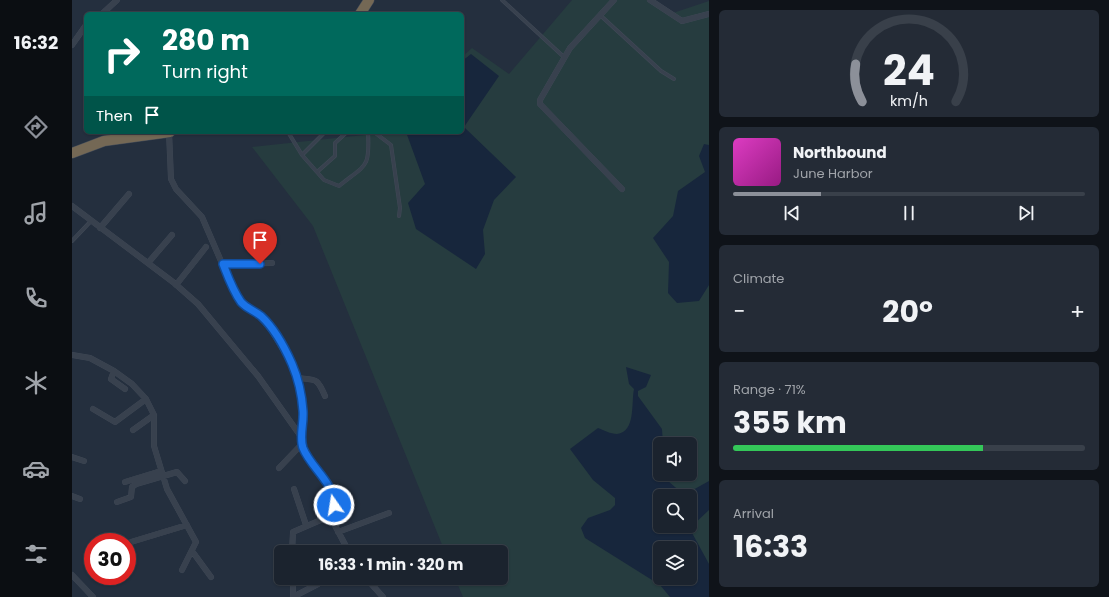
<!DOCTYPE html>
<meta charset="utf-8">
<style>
body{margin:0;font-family:Poppins,sans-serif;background:#242b36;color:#f1f3f6;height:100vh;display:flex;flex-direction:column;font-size:15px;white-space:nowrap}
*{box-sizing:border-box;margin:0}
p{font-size:13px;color:#a0a4aa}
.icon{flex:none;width:22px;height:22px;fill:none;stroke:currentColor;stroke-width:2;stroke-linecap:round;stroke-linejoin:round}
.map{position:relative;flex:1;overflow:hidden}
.sheet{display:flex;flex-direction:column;gap:10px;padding:10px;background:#0f1319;width:400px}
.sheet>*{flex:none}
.banner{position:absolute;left:12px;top:12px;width:380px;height:122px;border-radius:6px;box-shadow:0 1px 3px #0004,0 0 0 1px #39404a;background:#00695c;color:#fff;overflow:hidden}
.fabs{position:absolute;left:581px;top:437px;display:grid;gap:8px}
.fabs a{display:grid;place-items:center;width:44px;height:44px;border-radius:6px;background:#1b232e;box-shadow:0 1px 3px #0004,0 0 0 1px #39404a;font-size:20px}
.speed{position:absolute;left:12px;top:533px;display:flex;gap:8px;font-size:20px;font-weight:700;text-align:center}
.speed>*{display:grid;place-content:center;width:52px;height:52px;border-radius:50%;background:#1b232e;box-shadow:0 1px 3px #0004,0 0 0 1px #39404a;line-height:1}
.speed .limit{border:6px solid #d22;background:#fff;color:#111}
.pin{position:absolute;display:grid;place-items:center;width:34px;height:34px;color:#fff;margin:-41px -17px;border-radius:50% 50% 50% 0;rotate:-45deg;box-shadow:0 0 4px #0007}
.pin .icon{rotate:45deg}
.me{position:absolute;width:44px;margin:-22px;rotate:347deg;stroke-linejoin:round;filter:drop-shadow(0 0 3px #0008)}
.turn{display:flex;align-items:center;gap:14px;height:84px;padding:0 12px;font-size:18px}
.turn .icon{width:52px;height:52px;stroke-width:2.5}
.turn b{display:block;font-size:28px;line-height:34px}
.then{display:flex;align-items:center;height:38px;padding:0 12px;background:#0003;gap:8px;font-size:15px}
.big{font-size:30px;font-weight:700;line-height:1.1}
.sheet .card{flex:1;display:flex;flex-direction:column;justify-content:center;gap:6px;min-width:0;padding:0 14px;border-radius:6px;background:#242b36}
.sheet .dial{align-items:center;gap:0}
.dial svg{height:104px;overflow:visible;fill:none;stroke:#39404a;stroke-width:7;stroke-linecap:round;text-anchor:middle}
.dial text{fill:#f1f3f6;stroke:none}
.song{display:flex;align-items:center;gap:12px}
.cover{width:48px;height:48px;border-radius:6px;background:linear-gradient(135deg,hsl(310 70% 55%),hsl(310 70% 35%))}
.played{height:4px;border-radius:2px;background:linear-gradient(90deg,#8c9099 25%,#39404a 25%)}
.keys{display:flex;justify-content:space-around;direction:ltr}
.heat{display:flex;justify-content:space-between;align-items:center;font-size:22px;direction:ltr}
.charge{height:6px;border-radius:3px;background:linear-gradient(90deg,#34c759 71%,#39404a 0)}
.trip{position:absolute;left:202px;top:545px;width:234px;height:40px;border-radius:6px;background:#1b232e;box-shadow:0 1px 3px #0004,0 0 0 1px #39404a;font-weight:700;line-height:40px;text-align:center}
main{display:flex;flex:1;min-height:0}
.menu{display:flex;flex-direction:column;width:72px;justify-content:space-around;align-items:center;background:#0b0e12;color:#a0a4aa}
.menu .icon{width:28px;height:28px}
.menu .selected{color:#8c9099}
.menu b{font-size:18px;color:#f1f3f6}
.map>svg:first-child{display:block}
</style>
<main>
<nav class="menu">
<b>16:32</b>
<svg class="icon selected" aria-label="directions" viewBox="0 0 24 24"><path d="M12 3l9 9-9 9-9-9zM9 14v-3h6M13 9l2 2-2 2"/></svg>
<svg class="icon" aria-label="music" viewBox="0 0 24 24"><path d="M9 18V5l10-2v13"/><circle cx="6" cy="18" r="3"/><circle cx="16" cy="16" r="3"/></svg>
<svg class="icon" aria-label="phone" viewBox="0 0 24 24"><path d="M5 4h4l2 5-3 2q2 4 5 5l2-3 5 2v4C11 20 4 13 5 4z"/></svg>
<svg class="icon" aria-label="climate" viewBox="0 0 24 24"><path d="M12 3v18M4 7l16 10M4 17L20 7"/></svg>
<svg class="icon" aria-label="car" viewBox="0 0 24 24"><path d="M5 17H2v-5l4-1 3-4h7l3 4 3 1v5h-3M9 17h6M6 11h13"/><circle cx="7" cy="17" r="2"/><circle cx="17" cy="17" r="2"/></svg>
<svg class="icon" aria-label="filters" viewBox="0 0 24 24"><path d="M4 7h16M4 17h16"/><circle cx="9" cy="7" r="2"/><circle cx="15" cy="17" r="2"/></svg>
</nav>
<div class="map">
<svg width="637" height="597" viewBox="0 0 637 597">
<rect width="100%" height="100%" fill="#242f3e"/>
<path fill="#263c3f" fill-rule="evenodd" d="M500,0H578L598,14L637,1V597H391L383,578H429V552H373L241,226L180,147L302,134L304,132H390V57L400,48L437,74ZM588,444H618V474H588ZM588,496H618V526H588ZM588,548H618V578H588Z"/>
<path fill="#17263c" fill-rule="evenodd" d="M399,54L427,76L392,127L444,177L422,200L411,230L413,254L404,269L344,229L336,203L353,184L334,132H390V61Z
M632,144L637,145V285L627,301L605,303L596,293L597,262L581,238L601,216L606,191L633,172L627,156Z
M554,367L579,375L574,387L566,391V396L590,429L591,444H588V474H593L596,481L610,493L619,491L637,481V510L620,526L619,531L637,564V597H598L588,585L513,538L509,528L516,518L538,510L543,505V498L521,480L498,449L526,428C531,430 539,434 545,434C564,432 559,403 562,389L557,384ZM588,496H618V526H588ZM588,548H618V578H588Z"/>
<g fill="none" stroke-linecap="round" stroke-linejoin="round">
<g stroke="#414a57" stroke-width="4">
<path id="lane" d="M430,0L493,58
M528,15L589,71L602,79
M216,132L230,155
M253,132L230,155L252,180L267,186C294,164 298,169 296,132
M302,132L319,145L328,208L327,216
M245,172L263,156V143L275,132
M0,241L19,221"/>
</g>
<g stroke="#414a57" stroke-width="6">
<path id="street" d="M542,0L498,48L468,100V104L550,189
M578,0L610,21L637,14
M30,14L45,0
M0,45L14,25
M97,132L99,179L104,189L130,217L164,296L171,304L189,316L198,328L220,364L225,378L231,411L230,444L240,465L258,487L261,496L262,505L258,516L277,552
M0,206L101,282L126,304L186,376L230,438
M28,228L57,194
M76,263L100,235
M151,264L200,263
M104,285L134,247
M0,355L18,358L42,371L60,384L74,399L82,415V446L95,489L124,542L110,570
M42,371L39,379L53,389
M225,378C244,380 245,377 253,396
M21,409L43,422L74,399
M61,430L82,415
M0,457L12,461
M207,468L230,444
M53,482L89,471
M222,489L234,525
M0,496L8,499
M45,502L59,497L60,487L64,484L105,472L113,481
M266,532L317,513
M59,542L115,525
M120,551L139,577
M220,552L221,532L258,516
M0,575L21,597
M221,578V597
M294,578L311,597
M221,597L246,584"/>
</g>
<g stroke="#434c59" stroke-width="11">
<path id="highway" d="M288,14L297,0
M0,153L32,141L98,132"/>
</g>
<use href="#lane" stroke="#38414e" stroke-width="3"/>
<use href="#street" stroke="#38414e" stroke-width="5.5"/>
<use href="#highway" stroke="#746855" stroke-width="10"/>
</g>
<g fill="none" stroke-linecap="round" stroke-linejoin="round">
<g stroke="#114b97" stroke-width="10">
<path id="route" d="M188,264H151C156,277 161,291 169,302C174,308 183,311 189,316C202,328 213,348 220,364C226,378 230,397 231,411C232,423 227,437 231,448C239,468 262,482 262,505"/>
</g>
<use href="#route" stroke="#1a73e8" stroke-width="7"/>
</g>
</svg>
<div class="fabs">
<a><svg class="icon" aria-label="sound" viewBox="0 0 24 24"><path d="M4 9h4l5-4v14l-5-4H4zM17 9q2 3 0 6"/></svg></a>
<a><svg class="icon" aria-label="search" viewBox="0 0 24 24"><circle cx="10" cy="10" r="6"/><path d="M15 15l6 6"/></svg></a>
<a><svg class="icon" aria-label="layers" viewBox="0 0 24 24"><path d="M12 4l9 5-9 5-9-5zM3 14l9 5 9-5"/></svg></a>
</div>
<div class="speed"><div class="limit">30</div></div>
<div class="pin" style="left:188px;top:264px;background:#d93025"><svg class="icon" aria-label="arrive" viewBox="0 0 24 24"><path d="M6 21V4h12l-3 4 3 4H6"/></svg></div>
<svg class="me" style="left:262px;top:505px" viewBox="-20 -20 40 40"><circle r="17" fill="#1a73e8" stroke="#fff" stroke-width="3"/><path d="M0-11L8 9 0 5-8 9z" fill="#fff"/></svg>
<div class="trip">16:33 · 1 min · 320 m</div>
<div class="banner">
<div class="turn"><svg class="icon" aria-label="right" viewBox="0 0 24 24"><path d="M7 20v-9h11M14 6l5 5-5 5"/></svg><div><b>280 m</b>Turn right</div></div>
<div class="then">Then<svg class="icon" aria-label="arrive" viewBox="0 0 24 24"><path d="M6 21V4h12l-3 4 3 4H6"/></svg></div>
</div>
</div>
<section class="sheet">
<div class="card dial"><svg viewBox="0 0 100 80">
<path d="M14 69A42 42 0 1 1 86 69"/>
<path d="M14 69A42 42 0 0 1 9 40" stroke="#8c9099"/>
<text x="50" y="56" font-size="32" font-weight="700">24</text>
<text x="50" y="72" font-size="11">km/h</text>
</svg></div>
<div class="card">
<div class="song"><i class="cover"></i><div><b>Northbound</b><p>June Harbor</p></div></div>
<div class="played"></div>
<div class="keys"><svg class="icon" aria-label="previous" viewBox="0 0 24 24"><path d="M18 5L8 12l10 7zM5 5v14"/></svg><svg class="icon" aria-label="pause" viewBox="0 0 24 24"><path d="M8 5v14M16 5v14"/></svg><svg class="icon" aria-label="next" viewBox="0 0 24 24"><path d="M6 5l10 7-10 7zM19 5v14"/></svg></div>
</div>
<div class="card"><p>Climate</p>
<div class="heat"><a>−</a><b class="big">20°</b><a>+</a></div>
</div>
<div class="card"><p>Range · 71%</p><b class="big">355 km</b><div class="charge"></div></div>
<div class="card"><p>Arrival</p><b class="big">16:33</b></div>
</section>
</main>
